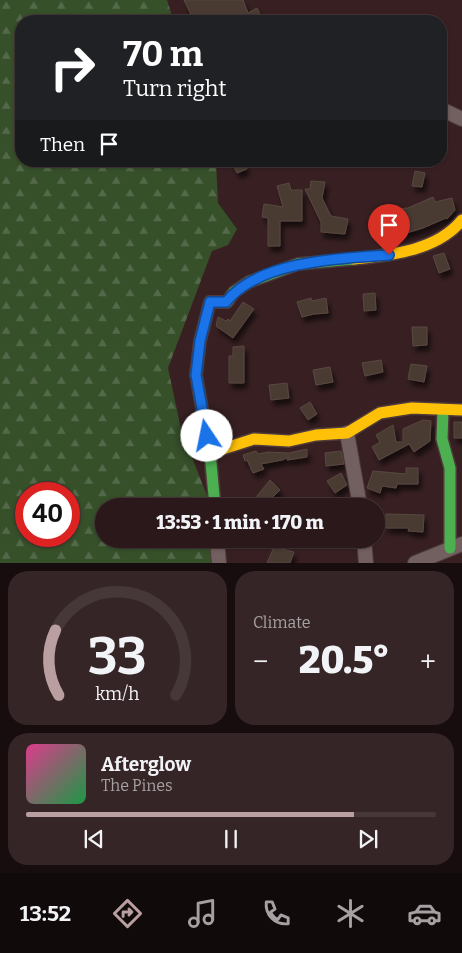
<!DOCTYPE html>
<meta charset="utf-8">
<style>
body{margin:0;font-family:Bitter,serif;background:#362527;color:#f1f3f6;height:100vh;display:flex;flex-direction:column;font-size:19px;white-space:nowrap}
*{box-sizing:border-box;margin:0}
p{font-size:16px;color:#a5a0a2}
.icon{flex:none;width:28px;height:28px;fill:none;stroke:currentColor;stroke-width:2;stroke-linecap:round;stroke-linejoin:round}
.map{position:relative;height:563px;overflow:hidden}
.details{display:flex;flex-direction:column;gap:8px;padding:8px;background:#170d0e;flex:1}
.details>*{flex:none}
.guide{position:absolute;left:15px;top:15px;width:432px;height:152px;border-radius:20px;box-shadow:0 1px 4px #0004,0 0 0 1px #463739;background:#202124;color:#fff;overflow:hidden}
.speed{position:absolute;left:15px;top:482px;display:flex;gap:10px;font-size:25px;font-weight:700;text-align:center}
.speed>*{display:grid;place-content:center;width:65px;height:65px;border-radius:50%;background:#2a181a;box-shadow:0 1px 4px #0004,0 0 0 1px #463739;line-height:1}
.speed .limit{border:8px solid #d22;background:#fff;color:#111}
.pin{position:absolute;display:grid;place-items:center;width:42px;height:42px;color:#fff;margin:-51px -21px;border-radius:50% 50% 50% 0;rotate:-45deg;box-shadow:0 0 5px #0007}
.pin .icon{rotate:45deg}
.me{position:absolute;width:55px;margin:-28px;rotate:349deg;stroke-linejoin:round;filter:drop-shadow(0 0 4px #0008)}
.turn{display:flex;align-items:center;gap:18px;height:105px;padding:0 25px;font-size:22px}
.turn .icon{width:65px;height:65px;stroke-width:2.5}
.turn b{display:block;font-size:35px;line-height:42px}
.then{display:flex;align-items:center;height:48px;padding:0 25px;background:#0003;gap:10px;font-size:19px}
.big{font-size:38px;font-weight:800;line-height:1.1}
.details .card{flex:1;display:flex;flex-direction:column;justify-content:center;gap:8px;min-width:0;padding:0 18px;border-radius:20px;background:#362527}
.details .dial{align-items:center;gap:0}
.dial svg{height:130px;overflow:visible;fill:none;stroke:#463739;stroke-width:7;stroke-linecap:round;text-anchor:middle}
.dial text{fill:#f1f3f6;stroke:none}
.song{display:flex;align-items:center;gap:15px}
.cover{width:60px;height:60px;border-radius:8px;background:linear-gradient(135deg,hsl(330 70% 55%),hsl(140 70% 35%))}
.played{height:5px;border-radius:2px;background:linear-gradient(90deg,#b99fa0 80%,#463739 80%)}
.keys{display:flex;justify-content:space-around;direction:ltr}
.heat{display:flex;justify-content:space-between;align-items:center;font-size:28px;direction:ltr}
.details .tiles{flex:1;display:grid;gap:8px;grid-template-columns:1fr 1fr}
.card:last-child{grid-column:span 2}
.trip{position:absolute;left:95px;top:498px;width:290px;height:50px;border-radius:25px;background:#2a181a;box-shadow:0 1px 4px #0004,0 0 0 1px #463739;font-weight:800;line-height:50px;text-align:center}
.menu{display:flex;height:80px;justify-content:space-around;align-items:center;background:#110a0a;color:#a5a0a2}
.menu .icon{width:35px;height:35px}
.menu .active{color:#b99fa0}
.menu b{font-size:22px;color:#f1f3f6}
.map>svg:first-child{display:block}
</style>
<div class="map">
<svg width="462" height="563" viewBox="0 0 462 563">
<defs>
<pattern id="forest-firs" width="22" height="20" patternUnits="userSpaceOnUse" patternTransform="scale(1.25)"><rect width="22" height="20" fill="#36502a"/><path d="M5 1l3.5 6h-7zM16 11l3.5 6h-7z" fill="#546949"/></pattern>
<filter id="shadow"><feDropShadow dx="3" dy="5.5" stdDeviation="2.5" flood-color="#0009"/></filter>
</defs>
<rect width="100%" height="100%" fill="#382022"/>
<path fill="url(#forest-firs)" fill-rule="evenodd" d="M0,0H167L171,13L175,21H21V161H216L218,203L237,229L228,245L212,251L168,368L181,429L211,506H104V539H215L216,563H0ZM26,494H69V536H26Z"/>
<path fill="#4a3a33" stroke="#594841" filter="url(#shadow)" d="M184,0H243L248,13L257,8L263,21H194Z
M231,161H243L247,169L237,173Z
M415,171L425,173L422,187L412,186Z
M311,181L325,182L322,198L331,216L348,219L345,234L321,232V222L305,189H310Z
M289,183L291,190H302V221H280V246H268V218L262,217L264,204L283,207L277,186Z
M433,197L435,202L452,198L455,210L447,219L446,218L423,228L400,235L380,234V222H400L397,209L408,208Z
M444,253L450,269L439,273L433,256Z
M375,293L376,310L364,311L363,294Z
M311,298L312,301L326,298L328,313L314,314L302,317L297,302Z
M243,302L254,309L233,338L216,326L218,317L226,321L228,319L230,321Z
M412,327H427V345L413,346Z
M244,346V383H229V356H233V347Z
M381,360L383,372L365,376L362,363Z
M411,364L427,366L424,382L408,379Z
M330,367L333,382L316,385L313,370Z
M287,383L289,398L271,400L269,385Z
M310,402L317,414L308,420L300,408Z
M423,420L431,421L430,441L414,452L409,444L379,460L372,447L380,442L376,435L393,425L396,442H403V429Z
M454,422H462V438H454Z
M307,449V457L287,460L289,457L282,460L261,464L264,469L253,473L247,460L245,461L243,455L256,451L258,454L268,452L289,453Z
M341,451L344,464L326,466L325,453Z
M406,468H418V484H397L396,488L382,486L380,493L367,488L373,471L406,474Z
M341,473L347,485L335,493L327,481Z
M270,480L280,490L272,498L270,497L263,506H260L253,501Z
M386,514L424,515L423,532L408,531L409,528H386Z
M274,547L294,552L290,563H267Z"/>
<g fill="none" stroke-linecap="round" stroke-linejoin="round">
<g stroke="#4f3b3c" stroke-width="16">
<path id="street" d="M441,109L462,119
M347,433L360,506
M217,539L219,563
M364,539L366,563
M415,563L462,544"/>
</g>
<g stroke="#4f3b3c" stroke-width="14">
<path id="fast" d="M443,410L442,439L450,468V548
M215,506L210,453L196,375L200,341L210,302H227L234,292L249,282L298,264L353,259"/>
</g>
<g stroke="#4f3b3c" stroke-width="14">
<path id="slow" d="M353,259C391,255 437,251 462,220
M210,453L254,439L289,441L316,435L347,433L380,413L412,408L462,410"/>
</g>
<use href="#street" stroke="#725f5f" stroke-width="14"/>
<use href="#fast" stroke="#4caf50" stroke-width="11"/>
<use href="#slow" stroke="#ffc107" stroke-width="11"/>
</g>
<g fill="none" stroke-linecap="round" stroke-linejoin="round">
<g stroke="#114b97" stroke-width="12">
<path id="route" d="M207,436L196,375L200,341L210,302H226C258,261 341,258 389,255"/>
</g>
<use href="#route" stroke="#1a73e8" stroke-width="9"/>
</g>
</svg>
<div class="speed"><div class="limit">40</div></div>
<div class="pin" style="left:389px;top:255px;background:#d93025"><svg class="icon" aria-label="arrive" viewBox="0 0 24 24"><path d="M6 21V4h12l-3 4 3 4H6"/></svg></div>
<svg class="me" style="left:207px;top:436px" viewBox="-20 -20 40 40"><circle r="19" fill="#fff"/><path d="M0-13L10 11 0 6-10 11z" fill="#1a73e8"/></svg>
<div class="trip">13:53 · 1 min · 170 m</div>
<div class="guide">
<div class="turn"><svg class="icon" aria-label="right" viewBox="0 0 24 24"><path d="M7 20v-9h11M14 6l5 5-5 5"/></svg><div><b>70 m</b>Turn right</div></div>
<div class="then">Then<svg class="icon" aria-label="arrive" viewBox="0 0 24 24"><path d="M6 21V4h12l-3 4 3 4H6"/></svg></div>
</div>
</div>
<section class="details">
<div class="tiles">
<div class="card dial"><svg viewBox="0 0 100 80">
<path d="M14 69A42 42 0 1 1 86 69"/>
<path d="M14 69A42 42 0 0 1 12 29" stroke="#b99fa0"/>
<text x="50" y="56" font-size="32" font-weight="700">33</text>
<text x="50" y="72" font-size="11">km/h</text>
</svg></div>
<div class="card"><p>Climate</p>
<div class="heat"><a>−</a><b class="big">20.5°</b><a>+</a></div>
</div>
<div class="card">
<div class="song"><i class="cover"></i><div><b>Afterglow</b><p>The Pines</p></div></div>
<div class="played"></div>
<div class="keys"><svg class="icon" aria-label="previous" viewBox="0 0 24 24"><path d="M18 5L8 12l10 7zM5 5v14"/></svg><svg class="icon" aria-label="pause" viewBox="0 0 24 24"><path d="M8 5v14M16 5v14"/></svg><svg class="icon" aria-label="next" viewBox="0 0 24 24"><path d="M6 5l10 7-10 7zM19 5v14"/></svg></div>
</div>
</div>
</section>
<nav class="menu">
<b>13:52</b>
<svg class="icon active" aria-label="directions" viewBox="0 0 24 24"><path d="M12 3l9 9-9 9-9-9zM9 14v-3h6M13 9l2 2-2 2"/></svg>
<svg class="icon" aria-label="music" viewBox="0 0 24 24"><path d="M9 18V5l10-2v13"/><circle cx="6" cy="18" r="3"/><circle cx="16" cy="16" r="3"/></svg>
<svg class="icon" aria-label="phone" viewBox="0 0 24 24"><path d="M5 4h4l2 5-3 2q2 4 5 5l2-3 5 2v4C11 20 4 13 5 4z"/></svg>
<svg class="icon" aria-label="climate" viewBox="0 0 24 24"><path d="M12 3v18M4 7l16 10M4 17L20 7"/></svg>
<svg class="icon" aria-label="car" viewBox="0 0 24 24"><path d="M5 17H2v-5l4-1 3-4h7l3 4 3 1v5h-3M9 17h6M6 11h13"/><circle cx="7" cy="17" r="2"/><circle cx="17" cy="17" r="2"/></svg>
</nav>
